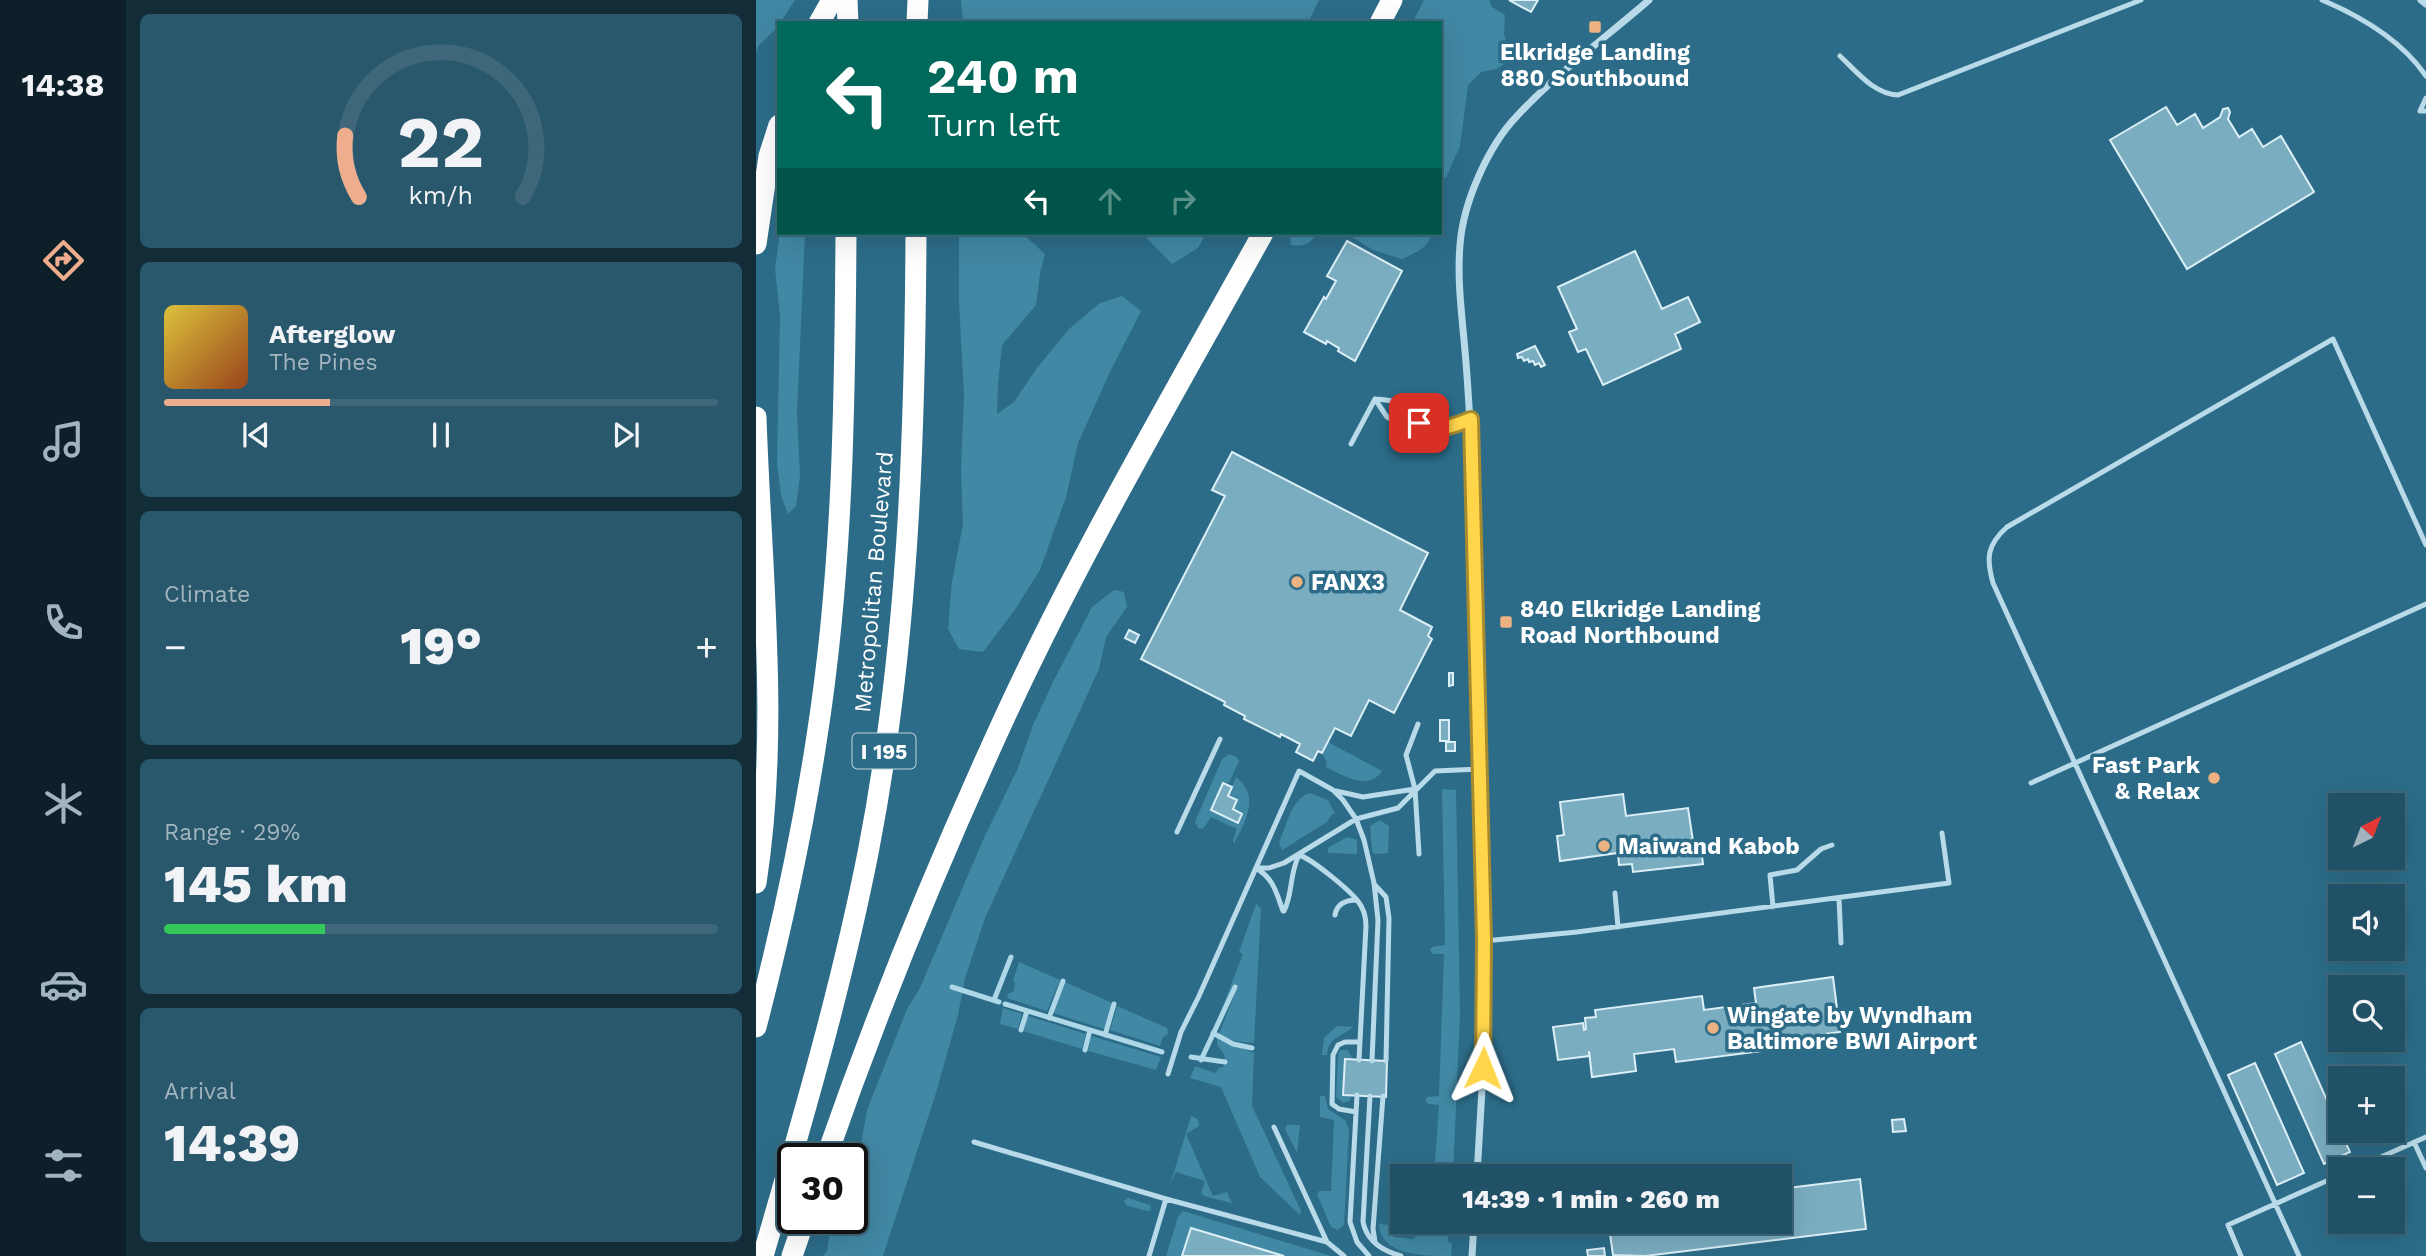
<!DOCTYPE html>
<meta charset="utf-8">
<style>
body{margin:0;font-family:"Work Sans",sans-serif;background:#29576c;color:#f1f3f6;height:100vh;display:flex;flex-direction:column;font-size:26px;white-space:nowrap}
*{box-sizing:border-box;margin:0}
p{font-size:23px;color:#a2b5bf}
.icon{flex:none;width:38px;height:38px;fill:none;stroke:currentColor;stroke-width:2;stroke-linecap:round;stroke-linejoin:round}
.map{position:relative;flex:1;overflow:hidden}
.panel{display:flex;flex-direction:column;gap:14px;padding:14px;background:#122d38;width:630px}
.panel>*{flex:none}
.guide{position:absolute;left:21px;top:21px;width:665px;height:214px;border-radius:0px;box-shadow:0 7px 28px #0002,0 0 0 2px #3e687a;background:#00695c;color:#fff;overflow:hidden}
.needle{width:46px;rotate:42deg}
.buttons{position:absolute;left:1572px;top:793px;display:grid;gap:14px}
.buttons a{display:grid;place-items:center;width:77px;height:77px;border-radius:0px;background:#215166;box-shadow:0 7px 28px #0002,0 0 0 2px #3e687a;font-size:35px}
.speed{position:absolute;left:21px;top:1143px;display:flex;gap:14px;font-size:35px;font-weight:700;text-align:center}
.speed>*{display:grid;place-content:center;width:91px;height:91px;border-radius:50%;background:#215166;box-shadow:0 7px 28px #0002,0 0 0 2px #3e687a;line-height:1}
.speed .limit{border:4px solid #111;border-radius:10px;background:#fff;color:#111}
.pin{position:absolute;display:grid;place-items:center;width:60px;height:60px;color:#fff;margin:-30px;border-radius:14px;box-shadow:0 4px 10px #0006}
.me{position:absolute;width:77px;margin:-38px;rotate:2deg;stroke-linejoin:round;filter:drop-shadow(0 0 5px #0008)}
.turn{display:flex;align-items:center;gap:24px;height:147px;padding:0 35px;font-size:32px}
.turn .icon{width:91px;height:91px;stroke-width:2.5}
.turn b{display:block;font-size:49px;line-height:60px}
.lanes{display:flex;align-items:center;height:66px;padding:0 35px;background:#0003;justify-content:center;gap:35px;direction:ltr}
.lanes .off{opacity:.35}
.big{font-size:52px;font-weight:800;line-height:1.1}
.panel .card{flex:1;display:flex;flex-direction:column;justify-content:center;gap:10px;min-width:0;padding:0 24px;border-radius:10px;background:#29576c}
.panel .dial{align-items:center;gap:0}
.dial svg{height:182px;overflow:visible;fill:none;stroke:#3e687a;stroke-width:7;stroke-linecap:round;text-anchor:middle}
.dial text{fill:#f1f3f6;stroke:none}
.song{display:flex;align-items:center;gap:21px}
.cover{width:84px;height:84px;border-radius:10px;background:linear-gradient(135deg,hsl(50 70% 55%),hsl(20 70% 35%))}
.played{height:7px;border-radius:4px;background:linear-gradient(90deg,#eead8d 30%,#3e687a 30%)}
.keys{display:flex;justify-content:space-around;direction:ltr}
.heat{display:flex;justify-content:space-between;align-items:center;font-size:38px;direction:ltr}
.charge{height:10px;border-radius:5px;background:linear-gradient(90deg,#34c759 29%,#3e687a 0)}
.trip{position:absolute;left:634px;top:1164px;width:402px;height:70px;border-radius:0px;background:#215166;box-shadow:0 7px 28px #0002,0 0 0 2px #3e687a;font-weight:800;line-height:70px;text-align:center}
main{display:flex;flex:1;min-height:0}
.tabs{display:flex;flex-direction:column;width:126px;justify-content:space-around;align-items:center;background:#0d2029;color:#a2b5bf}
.tabs .icon{width:49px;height:49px}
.tabs .on{color:#eead8d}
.tabs b{font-size:32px;color:#f1f3f6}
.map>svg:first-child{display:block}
</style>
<main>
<nav class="tabs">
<b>14:38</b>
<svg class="icon on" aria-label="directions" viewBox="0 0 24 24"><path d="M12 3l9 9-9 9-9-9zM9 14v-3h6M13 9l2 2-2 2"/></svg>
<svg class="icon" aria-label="music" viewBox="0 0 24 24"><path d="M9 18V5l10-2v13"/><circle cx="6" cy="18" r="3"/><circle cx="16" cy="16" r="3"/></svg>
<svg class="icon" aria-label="phone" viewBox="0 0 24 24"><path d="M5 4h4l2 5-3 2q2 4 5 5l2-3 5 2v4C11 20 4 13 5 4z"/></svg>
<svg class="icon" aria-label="climate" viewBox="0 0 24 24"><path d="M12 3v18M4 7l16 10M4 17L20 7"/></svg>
<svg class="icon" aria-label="car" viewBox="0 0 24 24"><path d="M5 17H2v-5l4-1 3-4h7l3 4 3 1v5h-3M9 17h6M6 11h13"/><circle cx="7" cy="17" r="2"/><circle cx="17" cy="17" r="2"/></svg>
<svg class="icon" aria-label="filters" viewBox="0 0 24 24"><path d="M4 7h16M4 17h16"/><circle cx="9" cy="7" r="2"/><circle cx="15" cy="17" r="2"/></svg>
</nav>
<section class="panel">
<div class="card dial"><svg viewBox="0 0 100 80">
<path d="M14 69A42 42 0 1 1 86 69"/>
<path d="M14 69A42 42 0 0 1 8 42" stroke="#eead8d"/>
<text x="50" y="56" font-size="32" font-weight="700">22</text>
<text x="50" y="72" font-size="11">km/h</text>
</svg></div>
<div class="card">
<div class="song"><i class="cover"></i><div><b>Afterglow</b><p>The Pines</p></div></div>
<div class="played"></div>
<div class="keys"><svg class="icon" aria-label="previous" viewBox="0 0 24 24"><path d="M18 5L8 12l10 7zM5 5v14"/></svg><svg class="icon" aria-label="pause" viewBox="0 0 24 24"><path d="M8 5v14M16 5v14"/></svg><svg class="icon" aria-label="next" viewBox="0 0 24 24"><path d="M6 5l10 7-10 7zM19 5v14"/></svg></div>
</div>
<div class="card"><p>Climate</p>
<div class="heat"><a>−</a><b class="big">19°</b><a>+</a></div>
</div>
<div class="card"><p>Range · 29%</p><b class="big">145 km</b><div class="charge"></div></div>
<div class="card"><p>Arrival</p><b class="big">14:39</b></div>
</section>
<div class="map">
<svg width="1670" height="1256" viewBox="0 0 1670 1256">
<rect width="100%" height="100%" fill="#2c6c88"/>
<path fill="#4188a4" d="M0,0H39L21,28L3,45L0,52Z
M205,0H563L552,23H207Z
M668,0H733L736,7L749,15L748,34L755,59L741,69L725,72L712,85L704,146L690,178L684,175V23H656Z
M24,233H49L41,413L44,476L40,506L32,514L25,495L21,464L24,316L19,268Z
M203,233H266L289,254L284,273L280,305L246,345L242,384L241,414L258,402L281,368L313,329L344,303L366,296L385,311L353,374L322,443L310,497L284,570L258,611L227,652L203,649L192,629L196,582L207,524L205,471L208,395L203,302Z
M386,233H450L442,248L416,264Z
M534,233H561C554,244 548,247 535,245Z
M590,233H676C673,248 659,253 646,259L617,250Z
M358,590L368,592L371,607L350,637L343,669L229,918L209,978L202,1015L179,1096L127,1256H67L71,1251L76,1218H96V1166L103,1155L111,1110L151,1009L164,988L227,840L262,768L277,725L298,680L336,607Z
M572,742L626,771C612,792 586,775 570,767L571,763L566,753Z
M473,754L481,757L483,761L473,783L468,782L455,810L482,823L486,814L477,809L481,800L472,796L480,777C505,797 489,821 478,844L477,840L481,829L455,817L447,829L442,828L439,822L466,759Z
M686,789L700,790L704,1012L697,1176H678L683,1105L672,1104L669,1100L671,1097L683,1096L688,954H677L674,950L676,947L689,945Z
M554,793L572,800L579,814H576L571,822L526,850L523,843C530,827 536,797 554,793Z
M624,820L633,826L632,853L619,854L616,851L614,826Z
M591,837L601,840V854L572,853V848Z
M500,904L505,908L498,1043L477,1041L463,1034L481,988L477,986L462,1018L487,954L483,952Z
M263,962L304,980L291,1011L251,998L252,994L258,991L259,982L257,981Z
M309,982L356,1003L348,1029L297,1013Z
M361,1006L411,1028L412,1034L407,1037L404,1046L354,1030Z
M247,1008L266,1014L262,1029L244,1024Z
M272,1016L330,1034L326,1049L267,1031Z
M581,1026L597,1027C586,1037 572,1037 571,1055H566L568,1038Z
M335,1036L405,1057L400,1070L332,1051Z
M461,1038L498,1053L496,1106L545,1211L544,1215L504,1177L465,1087L434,1078L439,1066L459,1073L463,1068L468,1066C471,1056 467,1052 461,1045Z
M584,1050H592L597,1060H589L587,1094L596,1095L593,1101L587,1103L580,1097L582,1055Z
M564,1096H569L572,1109L589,1120L593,1129L588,1225L582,1230L575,1227L561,1194L563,1191H575L578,1120L564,1117Z
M435,1116L442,1119L443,1126L430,1134L457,1196L471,1192L476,1203L448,1196L445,1192L449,1181L420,1172L414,1185Z
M531,1125H544L541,1153L529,1129Z
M372,1198L394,1205L395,1210L391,1211L370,1205L368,1201Z
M427,1211L575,1256H528L435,1228L426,1256H410L422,1217Z
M675,1222H693L692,1242L696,1243L695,1256C670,1256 624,1256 623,1224L637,1225L638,1237L658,1239L662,1232L674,1233Z"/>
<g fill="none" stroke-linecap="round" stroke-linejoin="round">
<path stroke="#aed8e8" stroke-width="5" d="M196,987L243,1002
M238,1000L255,957
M249,1004L406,1052
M293,1018L307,981
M265,1030L271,1011
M457,1033L477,1044L496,1048
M349,1035L358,1004
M329,1050L334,1030
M435,1057L469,1062
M445,1060L479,987"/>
</g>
<path fill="#7badc1" stroke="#dceff7" stroke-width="2" d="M753,0H782L775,12Z
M1410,107L1421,125L1439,114L1447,128L1464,117L1467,109L1472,108L1474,112L1472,119L1483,137L1496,129L1507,147L1525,136L1558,192L1431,269L1354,140Z
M591,241L646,271L599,361L582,351L583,348L581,347L571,341L570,344L548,332L568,297L570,299L580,281L571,276Z
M879,251L906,309L932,297L944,322L919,334L925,349L847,385L830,349L822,352L813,332L821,329L802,287Z
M779,346L789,365L785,367L783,363L779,365L777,361L773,362L772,359L768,361L766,357L762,358L761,354Z
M644,409L652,414L648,420L641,416Z
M476,452L672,553L644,610L676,627L672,636L676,639L638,713L613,700L595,736L579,728L566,753L562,751L557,761L540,752L544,744L525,734L524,737L488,719L489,716L468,705L469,702L385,659L469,496L456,490Z
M373,630L383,635L379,643L369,638Z
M693,673H697V685L693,686Z
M684,720H693V741H684Z
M690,742H699V751H690Z
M467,783L476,787L472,796L481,800L477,809L486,814L482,823L455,810Z
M867,794L870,816L932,808L937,841L944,840L947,864L877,872L876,864L863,865L862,853L804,861L801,836L808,835L804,802Z
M1077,977L1084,1032L1006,1042L1007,1051L920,1062L918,1049L878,1054L880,1071L836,1077L833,1051V1056L802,1060L797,1027L827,1023L828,1030L830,1029L829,1018L840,1017L839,1010L946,996L948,1010L1000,1003L998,988Z
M1545,1042L1594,1152L1568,1164L1519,1054Z
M589,1059L631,1061L630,1097L587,1095Z
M1499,1063L1548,1173L1521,1185L1472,1075Z
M1148,1119L1150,1131L1137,1132L1136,1120Z
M1104,1179L1110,1229L889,1256L857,1255L854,1234L859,1233L858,1222H1024V1189Z
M435,1228L528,1256H426Z
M848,1248L849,1256H832L831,1250Z"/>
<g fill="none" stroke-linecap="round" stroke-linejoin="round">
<path stroke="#b9dae8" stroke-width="5" d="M1566,0C1604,16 1646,41 1670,76
M1084,56C1101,72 1118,94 1142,95L1385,0
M1670,98L1664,111H1670
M619,399C632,400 647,401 656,411C662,418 661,425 671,428C683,433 702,423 715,419
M619,399L631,417L648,426L663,423
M595,444L619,399
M662,724L650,755L659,789L663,854
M1275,783L1670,604
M580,791L607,797L659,789
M421,832L464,739
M500,868H513L528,863L600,819L642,808L679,771L724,769
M500,868C518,879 520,892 527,911
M618,884L630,897L633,918L630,1061
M859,893L862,927
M1083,898L1085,943
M1017,907L1014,875L1041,870L1065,849L1076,845
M528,911C537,894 533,875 543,855C556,859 592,889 601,900C607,907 610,916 610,926L603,1060
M579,915C581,903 591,900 601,900
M728,941L821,932L1193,883L1186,833
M412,1074L425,1032L443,996L543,771L577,790L587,800L600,819L608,840L618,883L622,920L616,1061
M601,1095L594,1222L601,1242L613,1256
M614,1096L607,1222C611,1242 627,1251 645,1256
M600,1112L583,1109L576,1104L577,1055L582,1045L589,1042H603
M518,1127L571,1242
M218,1142L410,1199L571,1242L588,1256
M1658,1142L1670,1168
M1598,1169L1670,1137
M619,1242L617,1229L627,1096
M393,1256L410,1199
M1485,1256L1472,1225L1584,1175
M1543,1256L1237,583C1230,558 1231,545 1251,527L1577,339L1670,545"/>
<path stroke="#b9dae8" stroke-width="7" d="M1665,0L1670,4
M721,1176L728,1054V941L717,484C715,439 713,395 709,351C706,316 701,280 704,245C707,203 732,146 761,116C801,73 849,38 893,0
M716,1256L718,1222"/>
<path stroke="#fff" stroke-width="21" d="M91,0L92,23
M63,23L76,0
M161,23L162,0
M624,23L636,0
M0,244L13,156L23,125
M0,417C5,572 24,728 0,883
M0,1027C25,931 46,835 61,736C87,570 89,400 90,233
M70,1158C123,1006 185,855 253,708C329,545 420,390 507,233
M7,1256C46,1122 85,989 112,853C152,648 159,440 160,233
M36,1256L49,1218"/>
</g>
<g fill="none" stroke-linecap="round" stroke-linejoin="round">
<g stroke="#a68a30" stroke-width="18">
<path id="route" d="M663,423C681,434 696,426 715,419L728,941L727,1068"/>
</g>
<use href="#route" stroke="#ffd54a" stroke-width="12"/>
</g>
<g fill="#edb282" stroke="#2c6c88" stroke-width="2.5">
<rect x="832" y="20" width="14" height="14" rx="3.5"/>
<circle cx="541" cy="582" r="7"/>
<rect x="743" y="615" width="14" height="14" rx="3.5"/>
<circle cx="1458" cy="778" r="7"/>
<circle cx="848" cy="846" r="7"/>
<circle cx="957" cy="1028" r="7"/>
</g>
<g text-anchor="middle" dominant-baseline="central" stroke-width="7" stroke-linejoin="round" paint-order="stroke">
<rect fill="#2c6c88" stroke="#c0d3db" stroke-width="2" x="96.5" y="733.5" width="63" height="35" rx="5"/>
<g font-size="21" font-weight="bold" fill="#fff">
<text x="128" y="751">I 195</text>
</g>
<g font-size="23" font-weight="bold" fill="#fff" stroke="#2c6c88" text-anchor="start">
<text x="839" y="52" text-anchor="middle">Elkridge Landing<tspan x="839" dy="26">880 Southbound</tspan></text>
<text x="555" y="582">FANX3</text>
<text x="764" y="609">840 Elkridge Landing<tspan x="764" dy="26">Road Northbound</tspan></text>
<text x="1444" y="765" text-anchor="end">Fast Park<tspan x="1444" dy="26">&amp; Relax</tspan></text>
<text x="862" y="846">Maiwand Kabob</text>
<text x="971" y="1015">Wingate by Wyndham<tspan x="971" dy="26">Baltimore BWI Airport</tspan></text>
</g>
<g font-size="23" fill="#fff" stroke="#2c6c88">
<text transform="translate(118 582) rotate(-85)">Metropolitan Boulevard</text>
</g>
</g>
</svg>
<div class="buttons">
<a><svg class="needle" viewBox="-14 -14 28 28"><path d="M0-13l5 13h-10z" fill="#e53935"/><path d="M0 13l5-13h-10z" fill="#a2b5bf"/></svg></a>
<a><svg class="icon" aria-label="sound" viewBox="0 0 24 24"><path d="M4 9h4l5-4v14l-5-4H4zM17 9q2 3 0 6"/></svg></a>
<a><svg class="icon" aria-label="search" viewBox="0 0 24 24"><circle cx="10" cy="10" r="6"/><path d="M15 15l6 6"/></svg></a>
<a>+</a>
<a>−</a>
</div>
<div class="speed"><div class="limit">30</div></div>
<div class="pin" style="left:663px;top:423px;background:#d93025"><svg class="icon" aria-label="arrive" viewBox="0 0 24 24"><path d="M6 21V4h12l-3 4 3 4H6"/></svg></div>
<svg class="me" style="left:727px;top:1068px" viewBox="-20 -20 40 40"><path d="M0-17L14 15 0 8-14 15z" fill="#ffd54a" stroke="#fff" stroke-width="4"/></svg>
<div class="trip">14:39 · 1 min · 260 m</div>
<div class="guide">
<div class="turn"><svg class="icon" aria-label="left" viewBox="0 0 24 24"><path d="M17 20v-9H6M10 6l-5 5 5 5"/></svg><div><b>240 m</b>Turn left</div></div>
<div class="lanes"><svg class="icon" aria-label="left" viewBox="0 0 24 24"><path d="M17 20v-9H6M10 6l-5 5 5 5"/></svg><svg class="icon off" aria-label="ahead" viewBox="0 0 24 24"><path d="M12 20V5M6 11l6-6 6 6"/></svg><svg class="icon off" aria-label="right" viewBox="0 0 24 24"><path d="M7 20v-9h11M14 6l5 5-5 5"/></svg></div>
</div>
</div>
</main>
